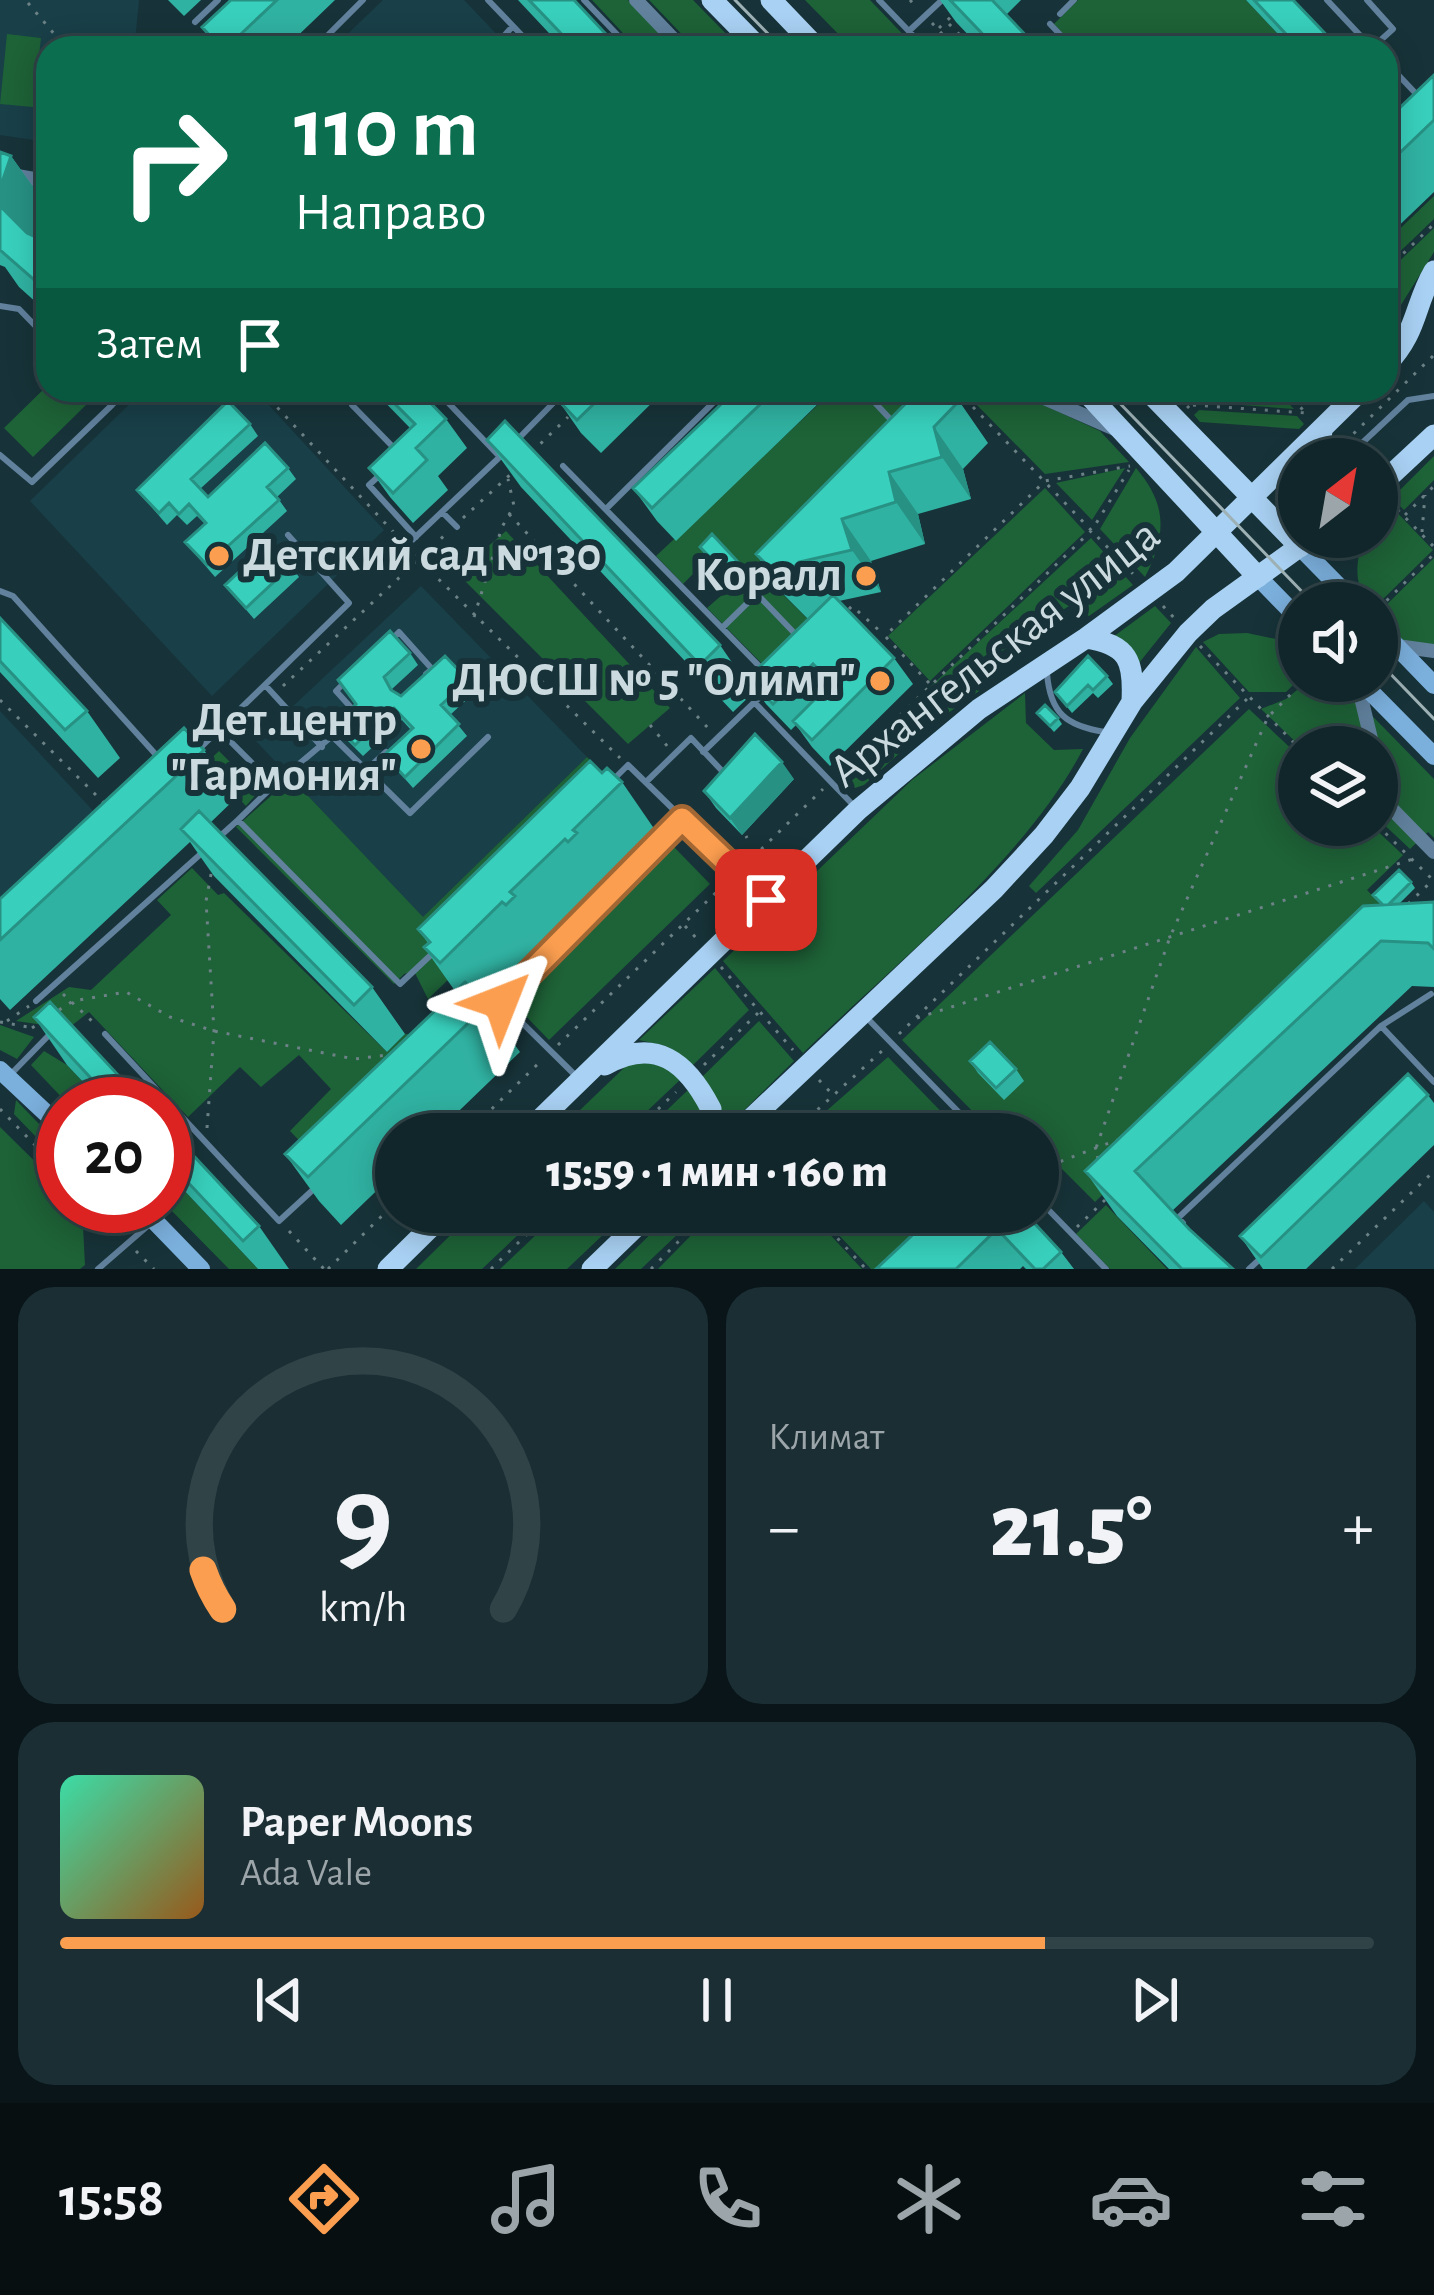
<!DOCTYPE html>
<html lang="ru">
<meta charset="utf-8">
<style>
body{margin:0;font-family:"Alegreya Sans",sans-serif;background:#1a2e33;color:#f1f3f6;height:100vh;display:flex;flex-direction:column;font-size:45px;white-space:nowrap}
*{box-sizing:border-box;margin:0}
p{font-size:39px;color:#9ca5a9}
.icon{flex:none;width:66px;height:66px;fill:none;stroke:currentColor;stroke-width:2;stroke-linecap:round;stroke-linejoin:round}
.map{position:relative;height:1269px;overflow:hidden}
.side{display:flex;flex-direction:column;gap:18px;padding:18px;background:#091518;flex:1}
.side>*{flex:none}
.top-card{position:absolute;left:36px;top:36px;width:1362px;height:366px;border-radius:36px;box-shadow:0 6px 30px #0003,0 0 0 3px #304347;background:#0b6e4f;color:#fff;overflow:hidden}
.needle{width:78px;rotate:31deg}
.tools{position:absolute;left:1278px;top:438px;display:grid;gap:24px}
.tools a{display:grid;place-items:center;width:120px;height:120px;border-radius:50%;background:#11262b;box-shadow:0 6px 30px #0003,0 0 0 3px #304347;font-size:60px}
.speed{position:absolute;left:36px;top:1077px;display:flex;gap:24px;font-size:60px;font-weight:700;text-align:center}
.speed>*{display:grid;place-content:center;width:156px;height:156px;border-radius:50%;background:#11262b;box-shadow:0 6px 30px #0003,0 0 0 3px #304347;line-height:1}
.speed .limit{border:18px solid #d22;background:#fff;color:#111}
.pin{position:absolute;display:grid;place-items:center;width:102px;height:102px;color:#fff;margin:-51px;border-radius:24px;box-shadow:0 6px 18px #0006}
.me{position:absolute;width:132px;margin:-66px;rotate:45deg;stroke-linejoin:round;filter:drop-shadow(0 0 9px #0008)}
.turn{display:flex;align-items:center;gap:42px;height:252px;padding:0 60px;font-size:54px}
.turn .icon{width:156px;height:156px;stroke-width:2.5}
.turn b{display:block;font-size:84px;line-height:102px}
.then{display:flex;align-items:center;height:114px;padding:0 60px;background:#0003;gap:24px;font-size:45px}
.big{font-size:90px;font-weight:800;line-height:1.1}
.side .tile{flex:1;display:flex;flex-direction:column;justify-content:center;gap:18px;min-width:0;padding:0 42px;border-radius:36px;background:#1a2e33}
.side .dial{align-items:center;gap:0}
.dial svg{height:312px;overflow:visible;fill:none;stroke:#304347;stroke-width:7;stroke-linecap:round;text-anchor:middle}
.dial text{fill:#f1f3f6;stroke:none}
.song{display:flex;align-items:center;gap:36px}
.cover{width:144px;height:144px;border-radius:18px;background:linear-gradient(135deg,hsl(160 70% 55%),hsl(30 70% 35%))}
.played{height:12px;border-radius:6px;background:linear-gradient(90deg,#fb9e50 75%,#304347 75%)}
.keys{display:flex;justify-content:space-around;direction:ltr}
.heat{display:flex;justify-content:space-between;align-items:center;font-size:66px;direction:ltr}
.side .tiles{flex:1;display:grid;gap:18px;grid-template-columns:1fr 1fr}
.tile:last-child{grid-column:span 2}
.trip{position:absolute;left:375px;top:1113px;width:684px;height:120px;border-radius:60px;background:#11262b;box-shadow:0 6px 30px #0003,0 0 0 3px #304347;font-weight:800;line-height:120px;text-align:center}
.tabs{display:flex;height:192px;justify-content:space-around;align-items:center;background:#070f11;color:#9ca5a9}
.tabs .icon{width:84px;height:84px}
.tabs .current{color:#fb9e50}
.tabs b{font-size:54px;color:#f1f3f6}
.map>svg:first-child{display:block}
</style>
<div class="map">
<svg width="1434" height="1269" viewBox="0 0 1434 1269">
<rect width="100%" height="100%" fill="#173339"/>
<path fill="#193f48" d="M0,0H139L135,41L127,48H48V142L0,135Z
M383,0H464L510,48H333Z
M144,390H255L384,530L212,696L30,501Z
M421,586L587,757L423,918L256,741Z
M0,711L98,816L0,908Z
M1424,1201L1434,1212V1269H1355Z"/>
<path fill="#1e6237" d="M592,0H628L674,48H637Z
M649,0H693L740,48H695Z
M805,0H870L916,48H852Z
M1078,0H1246L1291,48H1077L1054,24Z
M7,34L41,38L33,107L0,104Z
M1434,196V219L1386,265V242Z
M1434,228V252L1386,329V274Z
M48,385V390L66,394L71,390L86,405L33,457L4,428Z
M807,390H893L930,428L768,580L820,631L775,677L707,608L746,574L720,547L683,584L656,556L819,404Z
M984,390H1011L1100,431L1129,462L1045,474L972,400Z
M1213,390H1275L1294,409L1200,402Z
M1199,410L1297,416L1304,424L1299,429L1200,422L1194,415Z
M1434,456V480L1404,510L1392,498Z
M1125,468L1092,520L1056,483Z
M1136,468C1167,504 1167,535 1145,577L1100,529Z
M1045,488L1085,532L930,681L888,636Z
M1388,503L1433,550L1377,605L1368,603C1353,582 1356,561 1364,537H1377V517Z
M506,531L670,708L628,744L457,573Z
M1091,538L1133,585L1089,616L1069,606L990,659L982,689L931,725L864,785L855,788L844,778L931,686Z
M1434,558V648L1406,643L1377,614Z
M1155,606L1171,623L1139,663L1113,637Z
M1247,633L1299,644V679L1286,692H1249L1203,642L1219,634Z
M1196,647L1240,698L1036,893L1029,886L1078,830L1130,738Z
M1308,681H1338L1434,779V838L1428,832L1410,849L1377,818V747H1301L1261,709L1286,699Z
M1025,693L1026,723L1054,750L1083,749C1026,859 893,966 803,1053L723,961L912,780Z
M1249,709L1299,756V825H1371L1403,855L1367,890L1389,913L1095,1202L1060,1167L1038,1157V1134H995L902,1040Z
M219,751L259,791L246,806L217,776L0,959Z
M587,757L608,778L451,977L428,999L414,971L404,974L394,984L236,827L291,778L423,917Z
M674,847L710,884L549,1040L513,1003Z
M192,868L218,895L224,893L387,1052L405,1034L437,1036L327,1169L290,1131L331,1089L299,1055L261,1087L240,1067L188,1117L89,1012L61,1034L51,1026L16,1021L69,987L91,990L171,915L157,900Z
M715,968L749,1010L691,1067L666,1046L639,1040Z
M759,1021L794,1061L720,1134L701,1078Z
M0,1025L34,1037L17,1059L0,1050Z
M44,1051L67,1065L104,1104H68L31,1065Z
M888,1057L963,1134H800Z
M657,1060L681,1079L623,1134H555L627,1065Z
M689,1089L700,1101L703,1134H642Z
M16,1100L63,1149V1165L14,1114Z
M0,1127L63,1189V1206L82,1207L85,1265L80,1269H0Z
M165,1170L258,1269H229L165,1204Z
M1106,1205L1167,1269H1110L1076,1234Z
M474,1212H542L482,1269H416Z
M560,1212H627L567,1269H500Z
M673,1212H701L641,1269H615Z
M714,1212H809L862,1269H658Z
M817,1212H947L893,1269H871Z"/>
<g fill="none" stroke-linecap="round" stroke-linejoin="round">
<path stroke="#6c8287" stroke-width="3" stroke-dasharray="3 9" stroke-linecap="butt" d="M910,0L917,8
M28,3L66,48
M932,23L955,48
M949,24L973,48
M939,28L954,14
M188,48L208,30
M1386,270L1434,224
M261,390L399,538
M1284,390L1303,410
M1193,405L1306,413
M973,407L1136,577
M1187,408L1207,390
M1345,442L1434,355
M532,452L568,417
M1389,501L1434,547
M509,514L708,728
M1405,515L1434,486
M463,518L513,472
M1422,532L1425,495
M413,554L620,758
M1163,606L1177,621
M849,609L852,606L882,633
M1378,609L1434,554
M474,617L502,527L514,506L508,479
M1200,646L1299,748
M929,683L885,636L1045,481L1130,466
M283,686L447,533
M0,700L103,802
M650,725L668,747
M839,774L1092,530L1129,470
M1377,825L1433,880
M746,836L747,838
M744,866L823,789
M1408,904L1434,879
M685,926L699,941
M721,967L793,1050
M63,994L95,1024
M59,1010L73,1001L126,992L170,1017L214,1031L354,1059L388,1055
M917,1018L1413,859
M7,1021L29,1006
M0,1022L34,1028
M32,1028L41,1022
M899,1034L1248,698
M558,1045L728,881
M704,1065L758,1013
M819,1080L833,1095
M0,1109L63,1174
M207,1128L214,1031L206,901L212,869
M466,1134L542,1060
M632,1134L676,1092
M791,1134L884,1049
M1098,1159L1096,1148L1170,937L1268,717L1304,681
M1038,1170L1117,1140
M94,1206L121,1235
M813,1212L866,1269
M1077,1227L1105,1200
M289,1231L324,1269
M136,1251L154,1269
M328,1269L396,1202
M491,1269L550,1212
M651,1269L708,1212
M1332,1269L1434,1171"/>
<path stroke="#61819d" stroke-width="6" d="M488,0L534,48
M584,0L630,48
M879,0L925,48
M1327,0L1372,48L1393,29L1367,0
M1060,14L1074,0
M195,22L218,0
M1050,24L1073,48
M910,30L942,0
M315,48L363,0
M493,48L513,26
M1386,62L1421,99
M0,306L19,309L48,339
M98,390L112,405L127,390
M436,390L500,457
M863,390L893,422
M352,405L394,448
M954,406L975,390
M518,439L566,390
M0,455L32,482L112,405
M1345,459L1408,400L1434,396
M563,466L722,628L775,576
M381,474L369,485L416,537
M606,509L726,390
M442,512L457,527
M406,546L505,452
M0,591L13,596L158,757
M757,594L800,639
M722,628L762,669
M393,638L399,632L432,669L426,674
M1047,673C1050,713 1066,726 1105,732
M348,679L336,691L356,713
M265,685L322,747
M755,703L856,808
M219,730L274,785L238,820L400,984L434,952
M333,737L410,813L488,737
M199,749L349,603L288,535
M703,752L765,692
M365,771L386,752
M612,781L628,765L761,895
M646,782L691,738L724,773
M274,785L344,726
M218,838L238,820
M36,1001L204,851
M865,1016L980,1134
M493,1024L508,1010
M1381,1026L1431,994
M105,1034L279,1221L316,1187
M11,1074L51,1033
M576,1076L501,1002L682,819
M1038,1199L1106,1269
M1183,1223L1178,1218L1381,1026L1434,1082
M98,1269L151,1223
M1249,1269L1261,1258"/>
<path stroke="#61819d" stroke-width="14" d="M636,0L682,48
M0,173L40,180L48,186
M1026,390L1115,429
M1397,646L1434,651
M1357,681L1373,747
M1377,762L1387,804L1434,852"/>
<path stroke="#7bafdc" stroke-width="18" d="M1300,547L1355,603
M1258,577L1299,619
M1377,626L1434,685
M1360,681L1434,756
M0,1070L63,1129
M140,1206L201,1269"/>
<path stroke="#a9d1f3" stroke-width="21" d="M712,0L759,48
M771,0L817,48
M1386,365C1418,332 1414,305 1434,271
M1084,390L1258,577
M1147,390L1300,547
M1322,430L1320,450L1325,459
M1377,488L1434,435
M1086,638C1129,645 1134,661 1132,701
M605,1065C655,1036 687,1062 711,1109L710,1134
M525,1134L858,810L979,709L1086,638L1176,572L1361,390
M735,1134L994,889L1044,835L1080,788L1132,702L1188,633L1213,609L1313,537
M388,1269L446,1212
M592,1269L651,1212"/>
<path stroke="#9eb1b5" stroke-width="3" d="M735,0L782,48
M1107,390L1313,603
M1377,660L1434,719"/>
</g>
<path fill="#30b2a2" d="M168,0H201L184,16Z
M231,0H335L285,48H217L202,27Z
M518,0H574L619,48H563Z
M940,0H1021L1006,15L1038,48H985L977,40L975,42L956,22Z
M1246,0H1293L1339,48H1291Z
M1434,75V192L1386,238V121Z
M0,152L11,156L48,208L38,238L48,246V313L19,287L5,267L0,265Z
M373,390H418L446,419L467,448L438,476L448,490L413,523L390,497L369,468L410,428Z
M568,390H665L601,453L581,433L558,400Z
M736,390H810L819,403L676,541L657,521L633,488Z
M893,390H947L959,401L988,443L963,469L971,499L918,514L925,544L871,561L881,592L839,601L894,658L913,684L830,766L812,747L796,725L791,730L766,704L748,678L808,619L785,596L756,554L906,403Z
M250,424L258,436L200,489L208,497L288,468L296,479L277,497L287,511L215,577L185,542L205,524L197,516L187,525L177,515L167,525L137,490Z
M487,440L720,645L753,693L733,712L521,487Z
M700,547L738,562L746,574L734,586Z
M291,566L299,577L254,619L225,585Z
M0,618L87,711L120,758L98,778L0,672Z
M410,653L418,665L392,689L394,692L401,696L468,680L476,691L450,715L467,736L413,788L384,755L411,730L402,720L363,756L343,736L335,725Z
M1107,676L1113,684L1098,698L1093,693L1072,713L1055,692Z
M1037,713L1058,718L1062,724L1054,732Z
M204,750L237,797L210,823L372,987L405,1034L387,1052L214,876L190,842L10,1010L0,999V899Z
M602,773L622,782L655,830L607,877L610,881L602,890L598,886L544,939L548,944L539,953L535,949L483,1001L520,1052L435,1134H396V1172L341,1225L319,1201L285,1154L455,991L424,947L428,943L418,929Z
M794,779L742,835L716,808L704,791Z
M1411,882L1415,888L1399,904L1434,902V987L1412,986L1172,1211L1189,1229L1233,1269H1169L1117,1216L1085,1171L1382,905L1373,895Z
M34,1017L145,1104H104L67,1065Z
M970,1061L1016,1069L1024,1081L1004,1100L978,1073Z
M1428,1095L1434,1103V1145L1306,1269H1263L1240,1236Z
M165,1125L259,1226L289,1269H258L165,1170Z
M1000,1225L1061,1252L1074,1269H1026L1023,1266L1020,1269H876Z"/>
<path fill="#279184" d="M11,156L48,208L32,254L0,207V188Z
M934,427L963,469L971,499L942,457Z
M889,472L918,514L925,544L896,502Z
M842,519L871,561L881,592L852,550Z
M782,762L794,779L742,835L730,818Z"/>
<path fill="#38cfbc" stroke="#279184" stroke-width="3" d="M231,0H277L226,48H221L202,27Z
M529,0H574L619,48H575Z
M950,0H992L1038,48H996Z
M1254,0H1293L1339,48H1299Z
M1434,75V120L1386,166V121Z
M0,152L11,156L0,188Z
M0,206L27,233L42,240L48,246V292L0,250Z
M381,390H418L446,419L416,448L427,460L393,493L369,468L415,424Z
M568,390H608L577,420L558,400Z
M736,390H775L652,508L633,488Z
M906,390H947L959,401L934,427L942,457L889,472L896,502L842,519L852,550L799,562L781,579L756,554L911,398Z
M228,401L250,424L191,479L208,497L265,443L288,468L267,487L279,500L207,565L185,542L206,523L189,504L179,514L169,503L159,513L137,490Z
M505,421L720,645L700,665L487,440Z
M712,534L738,562L726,574L700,547Z
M270,543L291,566L246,608L225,585Z
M833,595L894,658L812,740L793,721L831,683L813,664L773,704L748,678Z
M0,618L87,711L65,730L0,661Z
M390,631L410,653L384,677L391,690L401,696L445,656L468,680L441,705L459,724L405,777L384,755L413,728L394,708L355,745L335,725L356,704L338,680Z
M1088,656L1107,676L1093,690L1088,685L1067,706L1055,692Z
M1045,705L1058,718L1050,726L1037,713Z
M184,728L204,750L0,940V899Z
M755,734L782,762L730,818L704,791Z
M590,761L602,773L607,768L622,782L573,830L577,833L568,842L565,839L510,892L515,896L506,905L502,902L440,963L424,947L430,942L418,929Z
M199,811L372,987L354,1005L181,829Z
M1399,870L1411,882L1388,905H1383L1373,895Z
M1434,902V949L1428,943L1381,941L1135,1171L1189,1229L1233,1269H1182L1085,1171L1363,906Z
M465,982L487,1005L308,1177L285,1154Z
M50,1002L145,1104H115L34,1017Z
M990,1042L1016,1069L996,1088L970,1061Z
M1408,1074L1428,1095L1261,1257L1240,1236Z
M165,1125L259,1226L243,1241L165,1158Z
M937,1212H988L1000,1225L1014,1212H1024L1061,1252L1043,1269H1035L997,1229L956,1269H876Z"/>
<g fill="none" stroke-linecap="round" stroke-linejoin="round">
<g stroke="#a36734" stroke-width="30">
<path id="route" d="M501,1002L682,819L766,900"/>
</g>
<use href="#route" stroke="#fb9e50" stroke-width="21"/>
</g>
<g fill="#fb9e50" stroke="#173339" stroke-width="4.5">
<circle cx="219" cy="556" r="12"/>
<circle cx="866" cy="576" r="12"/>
<circle cx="880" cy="681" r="12"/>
<circle cx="421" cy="749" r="12"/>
</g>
<g text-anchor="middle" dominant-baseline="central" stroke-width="12" stroke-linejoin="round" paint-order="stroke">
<g font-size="48" font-weight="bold" fill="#cbdade" stroke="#173339" text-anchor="end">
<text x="243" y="556" text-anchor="start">Детский сад №130</text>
<text x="842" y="576">Коралл</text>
<text x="856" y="681">ДЮСШ № 5 "Олимп"</text>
<text x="397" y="721">Дет.центр<tspan x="397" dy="55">"Гармония"</tspan></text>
</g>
<g font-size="48" fill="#cbdade" stroke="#173339">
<text transform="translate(995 654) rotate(-38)">Архангельская улица</text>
</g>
</g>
</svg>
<div class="tools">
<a><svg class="needle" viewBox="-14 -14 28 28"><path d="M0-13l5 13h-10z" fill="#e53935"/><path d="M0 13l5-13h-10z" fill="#9ca5a9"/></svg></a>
<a><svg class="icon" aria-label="sound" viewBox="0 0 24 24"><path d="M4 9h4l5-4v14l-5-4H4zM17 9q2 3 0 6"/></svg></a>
<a><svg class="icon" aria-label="layers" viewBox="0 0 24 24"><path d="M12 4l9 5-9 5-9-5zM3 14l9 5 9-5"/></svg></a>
</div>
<div class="speed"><div class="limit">20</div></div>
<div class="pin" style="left:766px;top:900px;background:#d93025"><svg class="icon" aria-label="arrive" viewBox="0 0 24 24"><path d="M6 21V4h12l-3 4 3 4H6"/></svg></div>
<svg class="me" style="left:501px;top:1002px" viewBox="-20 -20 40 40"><path d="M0-17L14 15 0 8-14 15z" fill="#fb9e50" stroke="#fff" stroke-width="4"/></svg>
<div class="trip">15:59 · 1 мин · 160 m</div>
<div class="top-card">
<div class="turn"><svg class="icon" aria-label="right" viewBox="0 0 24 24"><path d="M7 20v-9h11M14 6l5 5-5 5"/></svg><div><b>110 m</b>Направо</div></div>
<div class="then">Затем<svg class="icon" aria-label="arrive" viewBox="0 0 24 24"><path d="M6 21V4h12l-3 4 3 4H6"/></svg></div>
</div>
</div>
<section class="side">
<div class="tiles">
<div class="tile dial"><svg viewBox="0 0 100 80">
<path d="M14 69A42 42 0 1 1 86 69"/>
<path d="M14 69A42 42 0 0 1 9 59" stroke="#fb9e50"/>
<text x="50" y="56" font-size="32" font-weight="700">9</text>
<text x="50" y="72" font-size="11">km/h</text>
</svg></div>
<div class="tile"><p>Климат</p>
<div class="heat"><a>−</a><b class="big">21.5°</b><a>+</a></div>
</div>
<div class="tile">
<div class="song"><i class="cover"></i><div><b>Paper Moons</b><p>Ada Vale</p></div></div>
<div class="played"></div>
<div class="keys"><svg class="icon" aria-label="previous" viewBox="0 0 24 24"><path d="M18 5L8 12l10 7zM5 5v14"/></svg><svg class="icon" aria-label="pause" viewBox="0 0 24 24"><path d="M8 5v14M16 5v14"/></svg><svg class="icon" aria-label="next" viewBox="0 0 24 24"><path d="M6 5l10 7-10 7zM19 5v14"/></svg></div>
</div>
</div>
</section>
<nav class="tabs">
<b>15:58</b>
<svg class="icon current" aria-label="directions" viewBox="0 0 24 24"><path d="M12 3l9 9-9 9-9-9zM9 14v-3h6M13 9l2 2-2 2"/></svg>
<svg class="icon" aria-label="music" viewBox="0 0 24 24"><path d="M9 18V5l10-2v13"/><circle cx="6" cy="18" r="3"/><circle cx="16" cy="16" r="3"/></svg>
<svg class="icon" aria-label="phone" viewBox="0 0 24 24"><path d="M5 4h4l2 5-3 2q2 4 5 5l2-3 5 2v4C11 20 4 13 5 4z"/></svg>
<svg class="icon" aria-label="climate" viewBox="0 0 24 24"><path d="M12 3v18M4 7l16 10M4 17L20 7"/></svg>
<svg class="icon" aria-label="car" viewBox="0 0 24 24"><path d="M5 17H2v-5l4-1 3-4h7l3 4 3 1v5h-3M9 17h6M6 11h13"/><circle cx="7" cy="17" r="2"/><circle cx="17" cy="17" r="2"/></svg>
<svg class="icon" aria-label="filters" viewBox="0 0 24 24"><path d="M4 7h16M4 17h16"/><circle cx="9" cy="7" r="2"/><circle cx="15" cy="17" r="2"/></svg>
</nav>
